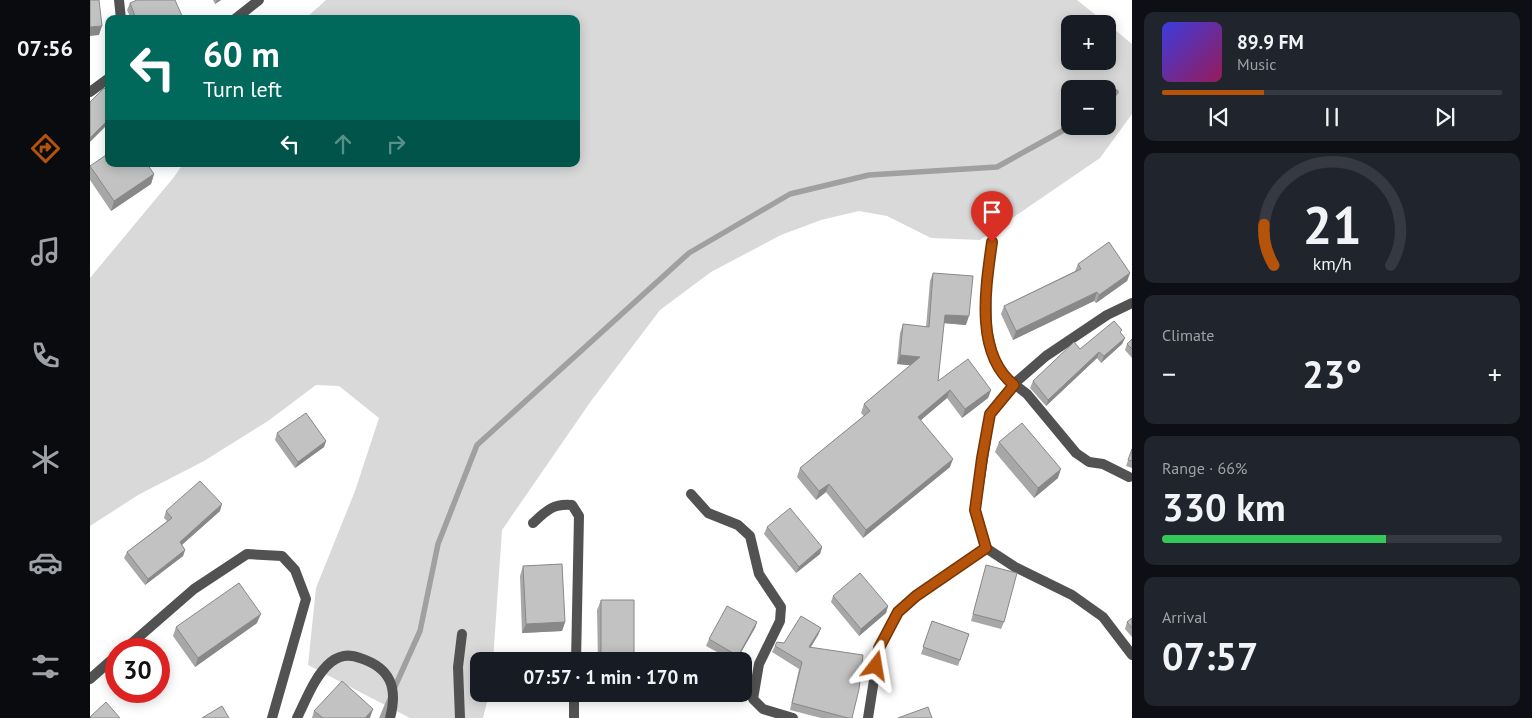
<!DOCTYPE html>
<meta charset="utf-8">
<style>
body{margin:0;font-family:"PT Sans",sans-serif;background:#20242c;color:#f1f3f6;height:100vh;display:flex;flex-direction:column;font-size:19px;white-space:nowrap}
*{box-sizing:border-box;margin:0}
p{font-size:16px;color:#9ea1a6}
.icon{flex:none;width:28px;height:28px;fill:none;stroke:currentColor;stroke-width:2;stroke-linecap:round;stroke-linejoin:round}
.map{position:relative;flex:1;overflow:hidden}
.drawer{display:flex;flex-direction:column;gap:12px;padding:12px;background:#0d0f14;width:400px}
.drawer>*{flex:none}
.top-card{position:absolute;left:15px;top:15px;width:475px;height:152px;border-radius:10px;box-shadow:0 2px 12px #0003;background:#00695c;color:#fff;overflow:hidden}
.fabs{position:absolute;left:971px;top:15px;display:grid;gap:10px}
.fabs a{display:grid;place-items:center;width:55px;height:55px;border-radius:10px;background:#171b24;box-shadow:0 2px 12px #0003;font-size:25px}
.speed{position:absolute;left:15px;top:638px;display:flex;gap:10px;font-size:25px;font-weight:700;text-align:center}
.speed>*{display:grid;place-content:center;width:65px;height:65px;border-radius:50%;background:#171b24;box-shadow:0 2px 12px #0003;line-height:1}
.speed .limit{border:8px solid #d22;background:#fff;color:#111}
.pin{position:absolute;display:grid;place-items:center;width:42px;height:42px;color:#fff;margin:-51px -21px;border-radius:50% 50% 50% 0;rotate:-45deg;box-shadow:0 0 5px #0007}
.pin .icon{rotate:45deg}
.me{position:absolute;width:55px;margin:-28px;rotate:14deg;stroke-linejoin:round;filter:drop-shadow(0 0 4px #0008)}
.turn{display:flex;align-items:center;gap:18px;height:105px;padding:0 15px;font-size:22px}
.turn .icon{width:65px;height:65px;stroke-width:2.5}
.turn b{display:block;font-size:35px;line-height:42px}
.lanes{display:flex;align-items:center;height:48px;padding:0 15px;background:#0003;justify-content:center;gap:25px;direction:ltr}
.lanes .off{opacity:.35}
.big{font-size:38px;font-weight:800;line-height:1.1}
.drawer .card{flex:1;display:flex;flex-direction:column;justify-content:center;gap:8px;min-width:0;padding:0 18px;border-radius:10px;background:#20242c}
.drawer .dial{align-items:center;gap:0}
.dial svg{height:130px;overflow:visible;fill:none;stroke:#363941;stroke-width:7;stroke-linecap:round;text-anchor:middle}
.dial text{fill:#f1f3f6;stroke:none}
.song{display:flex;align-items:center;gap:15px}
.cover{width:60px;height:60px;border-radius:8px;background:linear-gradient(135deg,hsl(240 70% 55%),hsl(330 70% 35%))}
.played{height:5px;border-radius:2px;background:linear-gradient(90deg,#b45309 30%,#363941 30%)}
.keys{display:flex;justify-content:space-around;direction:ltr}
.heat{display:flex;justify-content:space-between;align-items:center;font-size:28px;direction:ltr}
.charge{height:8px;border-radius:4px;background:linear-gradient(90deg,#34c759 66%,#363941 0)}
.trip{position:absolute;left:380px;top:652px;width:282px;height:50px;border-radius:10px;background:#171b24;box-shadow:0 2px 12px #0003;font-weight:800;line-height:50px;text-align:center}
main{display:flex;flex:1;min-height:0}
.dock{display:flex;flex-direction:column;width:90px;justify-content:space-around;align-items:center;background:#090b0e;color:#9ea1a6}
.dock .icon{width:35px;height:35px}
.dock .selected{color:#b45309}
.dock b{font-size:22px;color:#f1f3f6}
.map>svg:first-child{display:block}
</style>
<main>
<nav class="dock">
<b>07:56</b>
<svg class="icon selected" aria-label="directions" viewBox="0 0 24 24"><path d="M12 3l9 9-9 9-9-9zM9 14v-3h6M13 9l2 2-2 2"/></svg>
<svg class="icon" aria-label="music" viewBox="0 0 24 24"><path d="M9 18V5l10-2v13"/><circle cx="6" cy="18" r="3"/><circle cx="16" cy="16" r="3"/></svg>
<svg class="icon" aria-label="phone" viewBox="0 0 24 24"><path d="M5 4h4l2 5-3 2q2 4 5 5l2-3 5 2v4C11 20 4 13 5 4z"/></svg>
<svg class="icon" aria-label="climate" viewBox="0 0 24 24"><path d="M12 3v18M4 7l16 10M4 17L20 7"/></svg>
<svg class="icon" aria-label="car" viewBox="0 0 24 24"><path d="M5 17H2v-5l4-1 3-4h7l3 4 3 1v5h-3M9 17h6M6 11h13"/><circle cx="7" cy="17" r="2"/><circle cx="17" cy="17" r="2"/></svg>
<svg class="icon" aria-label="filters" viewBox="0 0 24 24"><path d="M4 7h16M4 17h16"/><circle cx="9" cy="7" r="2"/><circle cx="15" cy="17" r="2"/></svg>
</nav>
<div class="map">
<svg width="1042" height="718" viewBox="0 0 1042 718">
<rect width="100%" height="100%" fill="#fff"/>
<path fill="#d9d9d9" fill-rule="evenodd" d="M236,0H987L1017,24H980V61H1018V24L1042,44V114L1010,158L890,240L841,238L797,216L769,211L731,220L691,235L621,272L570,310L501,401L412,530L403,661H389V694H399L393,718H320L218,665L226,588L265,491L289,418L249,386L226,385L178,421L114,461L48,495L0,526V278L84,177L93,164H486V19H215ZM980,89H1018V126H980Z"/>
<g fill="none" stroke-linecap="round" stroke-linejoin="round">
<path stroke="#a0a0a0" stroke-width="5.5" d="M1018,100L1026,92
M303,691L330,631L348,544L387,445L599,253L700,194L779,175L907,167L981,126
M292,718L300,699"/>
<path stroke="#525252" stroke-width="10" d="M29,0L31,19
M145,19L169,0
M0,92L19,78
M902,242L896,285L897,331L904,359L915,377L937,394L986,453L999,462L1013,464L1039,477
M1042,303L1017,315L956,356L926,382L900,414L885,510L896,548L925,567L982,595L1013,617L1042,655
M601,494L618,513L648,525L660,536L669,574L691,607L690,621L669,664L663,699L673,709L703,718
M443,523C456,511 463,503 482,505L489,516L486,661
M35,649L104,589L157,554L192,556L205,570L216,599L182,718
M0,679L26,656
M207,718C216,700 225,675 241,662C250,655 260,654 270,658C301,668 308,688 300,718
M370,718L368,667L372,634
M484,718V694
M778,718L789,648L808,612L826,596L896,548"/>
</g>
<path fill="#a7a7a7" d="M123,0H131L125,4Z
M40,3L93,18V19H41L37,10Z
M0,165L64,174L61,184L21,211L0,180Z
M988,264L1040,273L1037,281L1006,303L1004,301L923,340L911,314L914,306L985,271Z
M843,273L876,325L854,323L848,381L901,390L898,398L872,418L857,398L831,420L860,467L773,538L736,492L726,500L707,477L710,468L774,416L771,413L774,404L821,365L807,364L810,333L813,324L836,327L840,281Z
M1031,333L1035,338L1032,344L1011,363L1007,358L956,406L940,388L943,381Z
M1042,339V358L1035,350L1037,344Z
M187,433L236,441L234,447L205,468L185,440Z
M909,442L968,478L944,498L905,452Z
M1042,449V468L1036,466Z
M76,511H130L92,545L95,550L93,556L55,585L34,558L37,552L77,521L74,518Z
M677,527L732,547L730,554L706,573L674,534Z
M896,565L914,622L911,629L881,621Z
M433,566L475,622L472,631L432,633L430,576Z
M743,596L798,606L796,613L769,636L741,602Z
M511,600L544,658L543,661H508L507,610Z
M1042,618V637L1035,629L1037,622Z
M842,621L879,634L868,666L831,654Z
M667,622L665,628L646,661H644L616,646L619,639Z
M167,623L105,667L83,636L86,627Z
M731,628L728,635L721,647L762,718H731L700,710L709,669L682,652L685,646L694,643Z
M224,711L280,718H222Z"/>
<path fill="#888" d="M127,0H131L125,4Z
M12,26L9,35L0,36V27Z
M19,119V123L0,142V138Z
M64,174L61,184L21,211L24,201Z
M1040,273L1037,281L1006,303L1009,295Z
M1007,292L1004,301L923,340L926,331Z
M855,315L879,316L876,325L852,323Z
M1035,338L1032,344L1011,363L1014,356Z
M1009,352L1007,358L956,406L958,400Z
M810,355L830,357L827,366L807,364Z
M860,390L857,398L825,425L828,417Z
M901,390L898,398L872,418L875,409Z
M236,441L234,447L205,468L208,462Z
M863,459L860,467L773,538L776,530Z
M971,469L968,478L944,498L948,488Z
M739,484L736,492L726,500L729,491Z
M132,504L130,511L87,549L90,542Z
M732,547L730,554L706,573L709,567Z
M95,550L93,556L55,585L58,579Z
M798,606L796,613L769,636L771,629Z
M171,614L167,623L105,667L108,658Z
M475,622L472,631L432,633L436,624Z
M667,622L665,628L646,661L648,656Z
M731,628L728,635L717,653L719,647Z
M511,658H544L543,661H510Z
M283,709L280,718H275Z"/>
<path fill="#c2c2c2" stroke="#888" d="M0,0H9L12,26L0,27Z
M47,0H85L93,18L91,19H46L40,3Z
M14,88L19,93V119L0,138V102Z
M19,153V164H57L64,174L24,201L0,166Z
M1019,242L1040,273L1009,295L1007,292L926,331L914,306L991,269L988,264Z
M843,273L883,276L879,316L855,315L848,381L878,359L901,390L875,409L860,390L828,417L863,459L776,530L739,484L729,491L710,468L780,411L774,404L830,357L810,355L813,324L839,327Z
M1024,321L1032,330L1030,332L1035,338L1014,356L1009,352L958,400L943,381L984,342L990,349Z
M1042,339V349L1037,344Z
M216,413L236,441L208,462L187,433Z
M932,423L971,469L948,488L909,442Z
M1042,449V461L1038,460Z
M110,481L132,504L90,542L95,550L58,579L37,552L82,518L76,511Z
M700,508L732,547L709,567L677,527Z
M472,564L475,622L436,624L433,566Z
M896,565L927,573L914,622L883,614Z
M770,573L798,606L771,629L743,596Z
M149,583L171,614L108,658L86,627Z
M511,600H544V658H511Z
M637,606L667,622L648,656L619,639Z
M711,616L731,628L719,647L773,655L769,689L762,718H758L702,703L712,662L685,646L687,642L694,643Z
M1042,618V628L1037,622Z
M842,621L879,634L870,660L833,647Z
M252,681L283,709L275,718H233L224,711Z
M16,702L30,718H0V717Z
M132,706L139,718H112Z
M838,707L842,718H808Z"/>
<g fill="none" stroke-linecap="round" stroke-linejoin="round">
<g stroke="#753606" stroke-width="12">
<path id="route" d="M786,666L789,648L808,612L826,596L896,548L885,510L892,458L900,414L924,385C884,353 896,286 902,242"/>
</g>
<use href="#route" stroke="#b45309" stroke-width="9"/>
</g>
</svg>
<div class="fabs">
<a>+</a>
<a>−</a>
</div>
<div class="speed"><div class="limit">30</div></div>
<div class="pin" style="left:902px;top:242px;background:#d93025"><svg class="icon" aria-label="arrive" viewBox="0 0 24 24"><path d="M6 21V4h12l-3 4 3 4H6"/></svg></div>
<svg class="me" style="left:786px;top:666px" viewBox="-20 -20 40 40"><path d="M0-17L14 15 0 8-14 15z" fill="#b45309" stroke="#fff" stroke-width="4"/></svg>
<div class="trip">07:57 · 1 min · 170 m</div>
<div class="top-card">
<div class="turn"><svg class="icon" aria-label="left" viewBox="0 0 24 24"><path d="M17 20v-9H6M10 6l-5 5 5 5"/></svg><div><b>60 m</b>Turn left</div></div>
<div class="lanes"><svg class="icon" aria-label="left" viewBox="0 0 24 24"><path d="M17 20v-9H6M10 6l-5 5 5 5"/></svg><svg class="icon off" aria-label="ahead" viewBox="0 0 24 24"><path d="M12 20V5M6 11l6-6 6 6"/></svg><svg class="icon off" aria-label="right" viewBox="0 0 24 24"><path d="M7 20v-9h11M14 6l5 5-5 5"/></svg></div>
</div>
</div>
<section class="drawer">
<div class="card">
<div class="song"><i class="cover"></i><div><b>89.9 FM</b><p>Music</p></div></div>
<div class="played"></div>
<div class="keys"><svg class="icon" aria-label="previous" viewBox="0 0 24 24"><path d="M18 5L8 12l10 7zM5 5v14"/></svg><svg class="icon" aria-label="pause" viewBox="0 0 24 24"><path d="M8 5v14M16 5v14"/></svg><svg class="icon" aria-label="next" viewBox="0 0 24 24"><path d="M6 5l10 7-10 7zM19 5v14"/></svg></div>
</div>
<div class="card dial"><svg viewBox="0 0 100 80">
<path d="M14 69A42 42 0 1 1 86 69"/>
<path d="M14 69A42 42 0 0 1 8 44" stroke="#b45309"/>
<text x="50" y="56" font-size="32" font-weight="700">21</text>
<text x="50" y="72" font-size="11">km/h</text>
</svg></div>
<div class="card"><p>Climate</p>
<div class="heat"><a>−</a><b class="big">23°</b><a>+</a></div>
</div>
<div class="card"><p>Range · 66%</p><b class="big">330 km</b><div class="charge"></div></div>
<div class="card"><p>Arrival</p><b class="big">07:57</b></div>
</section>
</main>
